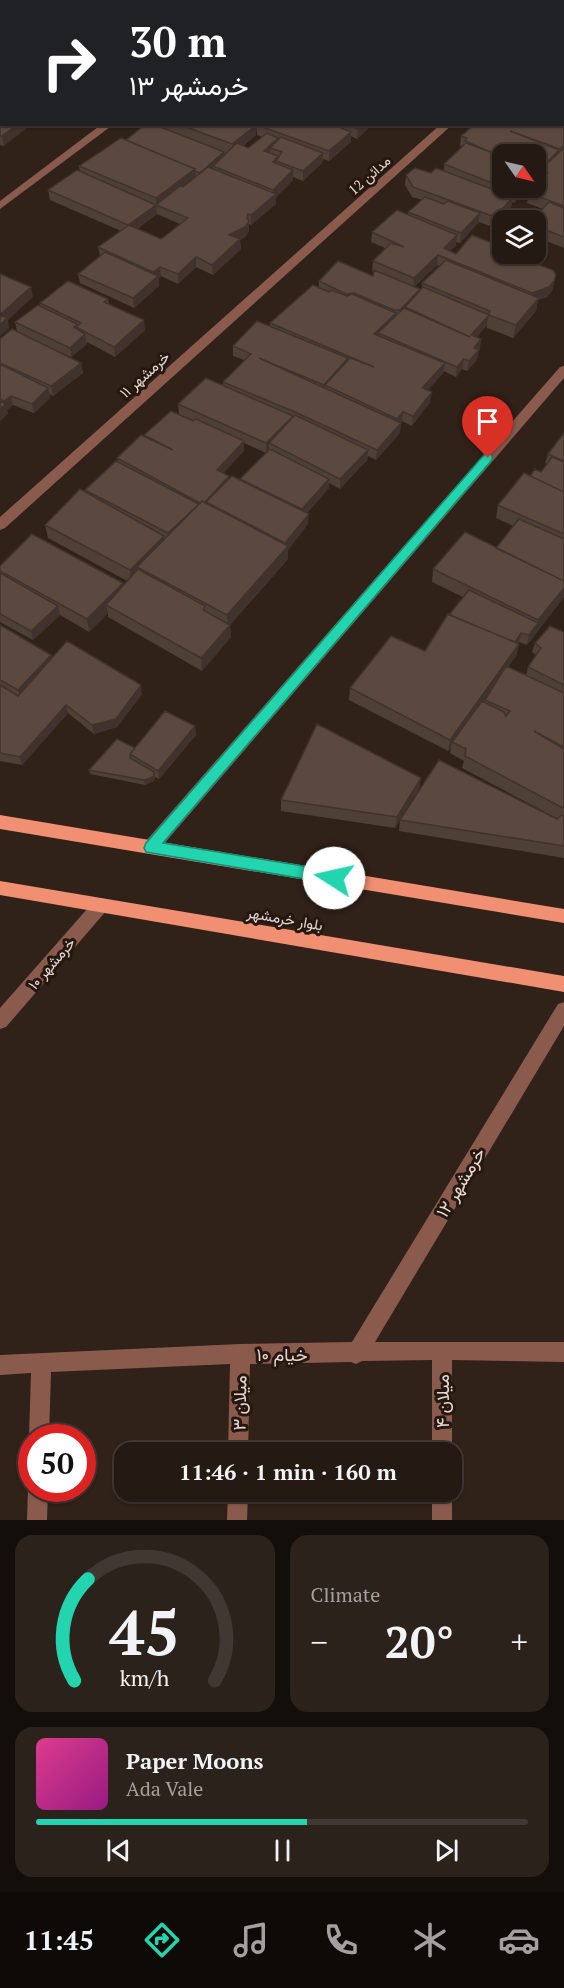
<!DOCTYPE html>
<meta charset="utf-8">
<style>
body{margin:0;font-family:"PT Serif",Vazirmatn,serif;background:#2c221c;color:#f1f3f6;height:100vh;display:flex;flex-direction:column;font-size:22px;white-space:nowrap}
*{box-sizing:border-box;margin:0}
p{font-size:20px;color:#a3a0a0}
.icon{flex:none;width:33px;height:33px;fill:none;stroke:currentColor;stroke-width:2;stroke-linecap:round;stroke-linejoin:round}
.map{position:relative;height:1520px;overflow:hidden}
.details{display:flex;flex-direction:column;gap:15px;padding:15px;background:#140e0a;flex:1}
.details>*{flex:none}
.top-card{position:absolute;left:0px;top:0px;width:564px;height:126px;box-shadow:0 2px 4px #0004,0 0 0 2px #413833;background:#202124;color:#fff;overflow:hidden}
.needle{width:39px;rotate:124deg}
.controls{position:absolute;left:492px;top:144px;display:grid;gap:12px}
.controls a{display:grid;place-items:center;width:54px;height:54px;border-radius:12px;background:#241913;box-shadow:0 2px 4px #0004,0 0 0 2px #413833;font-size:30px}
.speed{position:absolute;left:18px;top:1424px;display:flex;gap:12px;font-size:30px;font-weight:700;text-align:center}
.speed>*{display:grid;place-content:center;width:78px;height:78px;border-radius:50%;background:#241913;box-shadow:0 2px 4px #0004,0 0 0 2px #413833;line-height:1}
.speed .limit{border:9px solid #d22;background:#fff;color:#111}
.pin{position:absolute;display:grid;place-items:center;width:51px;height:51px;color:#fff;margin:-62px -26px;border-radius:50% 50% 50% 0;rotate:-45deg;box-shadow:0 0 6px #0007}
.pin .icon{rotate:45deg}
.me{position:absolute;width:66px;margin:-33px;rotate:280deg;stroke-linejoin:round;filter:drop-shadow(0 0 4px #0008)}
.turn{display:flex;align-items:center;gap:21px;height:126px;padding:0 30px;font-size:27px}
.turn .icon{width:78px;height:78px;stroke-width:2.5}
.turn b{display:block;font-size:42px;line-height:51px}
.big{font-size:45px;font-weight:800;line-height:1.1}
.details .widget{flex:1;display:flex;flex-direction:column;justify-content:center;gap:9px;min-width:0;padding:0 21px;border-radius:18px;background:#2c221c}
.details .dial{align-items:center;gap:0}
.dial svg{height:156px;overflow:visible;fill:none;stroke:#413833;stroke-width:7;stroke-linecap:round;text-anchor:middle}
.dial text{fill:#f1f3f6;stroke:none}
.song{display:flex;align-items:center;gap:18px}
.cover{width:72px;height:72px;border-radius:9px;background:linear-gradient(135deg,hsl(330 70% 55%),hsl(310 70% 35%))}
.played{height:6px;border-radius:3px;background:linear-gradient(90deg,#22d5af 55%,#413833 55%)}
.keys{display:flex;justify-content:space-around;direction:ltr}
.heat{display:flex;justify-content:space-between;align-items:center;font-size:33px;direction:ltr}
.details .tiles{flex:1;display:grid;gap:15px;grid-template-columns:1fr 1fr}
.widget:last-child{grid-column:span 2}
.trip{position:absolute;left:114px;top:1442px;width:348px;height:60px;border-radius:18px;background:#241913;box-shadow:0 2px 4px #0004,0 0 0 2px #413833;font-weight:800;line-height:60px;text-align:center}
.tabs{display:flex;height:96px;justify-content:space-around;align-items:center;background:#0e0a08;color:#a3a0a0}
.tabs .icon{width:42px;height:42px}
.tabs .selected{color:#22d5af}
.tabs b{font-size:27px;color:#f1f3f6}
.map>svg:first-child{display:block}
</style>
<div class="map">
<svg width="564" height="1520" viewBox="0 0 564 1520">
<rect width="100%" height="100%" fill="#302119"/>
<g fill="none" stroke-linecap="round" stroke-linejoin="round">
<path fill="#8a5b4d" fill-rule="evenodd" d="M268,0H278L267,2Z
M564,18V24L562,25V19Z
M102,124H114L0,209V201Z
M441,124H453L5,528L0,530V517Z
M564,366V378L157,852L151,854L145,852L143,847L145,842L560,367Z
M101,898L107,900L109,905L107,910L6,1027L0,1029V1008L95,900Z
M564,1002V1026L375,1342H564V1362L452,1360V1454L432,1452V1360L362,1361L356,1364L351,1362L250,1364L248,1452H228L230,1364L51,1372L49,1437H32V1443L29,1437L31,1373L0,1375V1355L240,1344L352,1342L558,1004Z
M31,1481L32,1488H48L47,1520H27L28,1488Z
M452,1489V1520H432V1491H452Z
M228,1491H248L247,1520H227Z"/>
<path fill="#f08f71" fill-rule="evenodd" d="M0,815L564,909V923L0,829Z
M0,881L564,976V992L0,895Z"/>
</g>
<path fill="#4e3f37" fill-rule="evenodd" d="M334,0H417L415,2H334Z
M418,0H500L498,2H416Z
M0,21V76L4,146L0,145Z
M564,62V248L536,237V220L543,209L527,203L529,193L541,181L539,180V177L502,188H529L514,203L512,202L511,207L493,227L479,222L478,223L460,243L456,242V245L450,251L456,254L534,263L556,275L552,291L547,297L538,300L536,311L513,338L487,328V325L477,337L481,339L477,360L467,371L462,369L456,377L444,371L443,373L427,391L430,402L412,426L402,421L401,423L400,433L376,460L368,456L367,460L340,489L329,483V488L307,513L308,524L288,550V559L230,625L231,637L202,671L108,617V613L89,632L60,615L33,640L0,622V566L123,585L127,581L48,538L45,525L85,492V490L118,462L117,458L145,437L144,435L193,421H194L179,414L178,404L223,385V382L244,360L233,356V346L270,326V323L319,288V281L373,276L374,272L372,271L373,261L385,248L371,242L372,232L408,215V212L422,200L412,197L405,185L406,175L431,173L444,170V164L463,147L460,146L461,136L562,124ZM437,265L440,266L422,283V289L419,291L420,289L414,287ZM244,443L266,453L240,479V480L229,478V476L223,473L244,451Z
M158,124H373L357,139L351,136V142L329,161L323,159L322,163L303,181L293,177V180L276,197V204L251,225L249,224V231L245,237L240,240L241,249L213,275L196,267L178,284L161,276L159,278V286L134,308L80,283L78,274L100,256L98,247L121,231L50,200L48,190L80,172L79,166L126,140L158,126ZM257,130V135L262,137L248,148L243,146L256,135V132ZM157,214L180,224L161,239L137,229Z
M108,299L109,304L145,330L115,357L87,342V344L71,357L41,343L81,363L83,373L53,396L49,394L50,398L34,413L13,405L7,410L8,414L0,421V339L17,331L15,322L40,306V303Z
M564,433V597L527,645L519,642L518,644H519L516,656L508,667L526,675L528,667L536,655L532,652L535,643L564,632V858L399,831L400,820L558,819L462,768L464,761L450,753L451,748L448,751L349,700L350,688L425,651L449,615L463,597L432,582L433,569L496,548L513,526L496,518L498,505L530,476L541,472L547,464L545,463L548,454Z
M0,625L51,655L52,658L142,694L117,727L94,734L68,713L22,765L0,761Z
M195,726L196,735L159,779L155,777L154,781L145,785L90,774L89,770L135,748Z
M421,778L419,789L395,828L281,811V800Z"/>
<path fill="#40332d" d="M490,0H500L498,2H490Z
M2,64V75L0,76V65Z
M18,124H32L4,146L2,136Z
M255,124H265L257,125V130L256,132V135L232,154V144L255,126Z
M363,124H373L357,139L358,129Z
M351,132V142L329,161V151Z
M278,138V148H270V156L264,151Z
M559,150L557,160L540,170L539,177L536,181V173Z
M224,152L225,161L213,166V172L200,182V173Z
M323,153L322,163L303,181V171Z
M195,169L196,182L156,205V198Z
M293,170V180L276,197V204L251,225V215L273,196V190Z
M521,188H529L514,203L515,193Z
M513,197L511,207L493,227L495,217Z
M156,205L157,214L129,234L128,225Z
M480,213L478,223L460,243L461,233Z
M248,214L249,231L245,237L240,240L241,249L213,275L212,265L229,235L247,218Z
M457,235L456,245L443,258L444,248Z
M438,255L437,265L413,288L414,278Z
M196,257V267L178,284V274Z
M160,267L161,276L159,278V286L134,308L133,298L154,280L153,272Z
M554,281L552,291L547,297L538,300L536,311L513,338L516,325L530,303L532,293Z
M31,287L33,297L8,320L9,328L0,336V325L4,322L2,313Z
M420,289L419,299L405,307L404,314L399,320L400,310Z
M396,313L395,323L378,333V339L374,334Z
M489,315L487,325L470,345L471,335Z
M144,320L145,330L115,357L114,347Z
M85,334L87,344L71,357L70,348Z
M481,339L480,349L478,351L479,350L477,360L467,371L469,361L474,348Z
M348,358L347,368L325,385V393L323,395L324,385Z
M464,359L462,369L456,377L457,367Z
M81,363L83,373L53,396L51,386Z
M445,363L443,373L421,398L422,388Z
M48,388L50,398L34,413L32,404Z
M432,392L430,402L412,426L413,416Z
M11,396L13,405L7,410L8,414L0,421V409L5,405L4,401Z
M403,412L402,421L396,428L397,419Z
M293,416V425L269,443V450L266,453V443Z
M401,423L400,433L376,460L377,450Z
M244,441V451L217,480V470Z
M368,450L367,460L340,489V479Z
M229,476L230,486L210,506L203,504Z
M329,479V488L302,519V509Z
M309,514L308,524L288,550V559L228,627L227,615L285,549V543Z
M164,536L165,549L137,567L138,576L131,583L130,570Z
M123,583L125,595L106,605L108,613L89,632L87,619Z
M564,588V597L527,645L529,635L538,623V620Z
M58,606L60,615L33,640L31,631Z
M230,625L231,637L202,671L201,658Z
M521,633L519,642L512,652L514,643Z
M519,644L516,656L454,743L452,742L451,748L448,751L450,740Z
M51,655L54,667L22,702L18,690Z
M141,685L142,694L117,727L94,734L92,725Z
M66,705L68,713L22,765L20,757Z
M195,726L196,735L159,779L158,771Z
M154,772L155,777L154,781L145,785L144,780Z
M421,778L419,789L395,828L397,817Z"/>
<path fill="#5b4940" stroke="#40332d" stroke-width="1.5" d="M30,0H104L106,1L27,2Z
M120,0H197L195,2H117Z
M343,0H400L398,2H341Z
M418,0H476L480,2H416Z
M0,21H2V64L0,65Z
M564,62V98L562,97V63Z
M0,76L2,77V124H18L2,136H0Z
M562,97L564,98V126L561,124H562Z
M146,124H153L224,152L200,173L195,171V169L126,140Z
M178,124H253L255,126L232,144Z
M258,124H332L351,132L329,151L257,125Z
M346,124H363L358,129Z
M475,124H560L564,126V145L560,149L510,131L559,150L536,173V154H502V187L444,164L466,143L493,153L465,141L467,138L461,136Z
M267,133L278,138L264,151L278,156L273,162L293,170L273,190L213,166L237,143L248,148Z
M281,137L323,153L303,171L276,161L282,152L270,148Z
M121,138L195,169L156,198L79,166Z
M564,148V206L529,193L534,188H536V186L548,173L540,170Z
M208,167L276,194L251,215L248,214L247,218L249,221L245,227L229,235L240,239L212,265L196,257L178,274L160,267L153,272L98,247L129,225L161,239L188,218L156,205L180,186L183,187Z
M415,168L431,173L436,168L513,197L495,217L413,187L406,175Z
M77,170L156,205L128,225L48,190Z
M503,188H521L515,193Z
M425,197L444,204L448,201L480,213L461,233L408,212Z
M549,202L564,208V237L536,226V220H532Z
M397,210L457,235L444,248L456,254L472,235L502,247V254H519L535,259L534,263L553,270L556,275L554,281L549,287L532,293L438,255L414,278L373,261L391,243L404,247L372,232Z
M105,252L158,276L133,298L78,274Z
M446,260L539,298L516,325L489,315L490,311L422,283Z
M338,261L373,276L374,270L420,289L400,310H394L354,293L346,294L319,281Z
M0,274L31,287L2,313H0Z
M68,281L108,299L104,302L144,320L114,347L76,327L81,323L40,303Z
M313,285L329,292L331,290L347,296L352,294L396,313L374,334L445,363L422,388L432,392L413,416L403,412L397,419L325,385L350,358L374,367L270,323Z
M423,287L489,315L471,335L481,339L474,348L479,350L469,361L464,359L457,367L378,333L404,308L470,337L405,307Z
M38,305L77,324L74,327L85,334L70,348L15,322Z
M0,315L7,318L0,325Z
M257,321L348,358L324,385L259,358L401,423L377,450L295,412L223,382L251,354L233,346Z
M12,329L81,363L51,386L0,363V339Z
M0,364L48,388L32,404L11,396L4,401L0,399Z
M206,378L293,416L266,443L178,404Z
M0,401L6,404L0,409Z
M171,411L193,421L196,419L244,441L217,470L229,476L205,502L202,501L200,503L117,458L141,435L173,450L144,435Z
M295,415L368,450L340,479L269,443Z
M564,433V461L548,454Z
M270,449L329,479L302,509L240,479Z
M552,457L564,462V492L530,476L535,469L541,472Z
M116,461L199,504L168,533L85,490Z
M524,473L564,492V534L498,505Z
M232,476L309,514L285,543L206,502Z
M80,489L164,536L130,570L45,525Z
M202,501L288,546L227,615L137,567Z
M519,519L564,539V581L496,548Z
M465,532L564,581V588L538,620L433,569Z
M32,534L123,583L87,619L0,571V566Z
M138,569L205,606L203,610L230,625L201,658L106,605Z
M0,573L58,606L31,631L0,614Z
M469,590L538,623L529,635L521,633L515,642L449,615Z
M448,614L519,644L450,740L350,688L391,636L425,651Z
M0,625L51,655L18,690L0,680Z
M550,626L564,632V685L528,667L541,648L535,643Z
M67,641L141,685L116,719L92,725L66,705L20,757L0,753V685L18,696Z
M506,666L564,693V747L534,731L564,749V806L563,808L465,756L466,749L452,742L482,701L504,712L506,716L510,711L485,700Z
M165,711L195,726L158,771L130,754Z
M317,724L421,778L397,817L281,800Z
M117,739L135,748L130,754V758L154,772L153,777L144,780L89,770Z
M439,760L557,819L562,815L564,816V846L400,820Z"/>
<path fill="#22d5af" stroke="#168a72" stroke-width="1.5" d="M488,453L492,455V460L163,843L334,871L340,873L342,878L340,882L334,884L146,852L144,848L146,843L484,455Z"/>
<g text-anchor="middle" dominant-baseline="central" stroke-width="6" stroke-linejoin="round" paint-order="stroke">
<g font-size="14" fill="#e3d8d3" stroke="#26170f">
<text transform="translate(369 175) rotate(-42)">مدائن 12</text>
</g>
<g font-size="15" fill="#e3d8d3" stroke="#26170f">
<text transform="translate(144 374) rotate(-42)">خرمشهر ۱۱</text>
<text transform="translate(285 918) rotate(10)">بلوار خرمشهر</text>
<text transform="translate(51 963) rotate(-49)">خرمشهر ۱۰</text>
</g>
<g font-size="18" fill="#e3d8d3" stroke="#26170f">
<text transform="translate(460 1182) rotate(-59)">خرمشهر ۱۲</text>
<text x="282" y="1354">خیام ۱۰</text>
<text transform="translate(442 1401) rotate(-90)">میلان ۴</text>
<text transform="translate(239 1403) rotate(-89)">میلان ۳</text>
</g>
</g>
</svg>
<div class="controls">
<a><svg class="needle" viewBox="-14 -14 28 28"><path d="M0-13l5 13h-10z" fill="#e53935"/><path d="M0 13l5-13h-10z" fill="#a3a0a0"/></svg></a>
<a><svg class="icon" aria-label="layers" viewBox="0 0 24 24"><path d="M12 4l9 5-9 5-9-5zM3 14l9 5 9-5"/></svg></a>
</div>
<div class="speed"><div class="limit">50</div></div>
<div class="pin" style="left:488px;top:458px;background:#d93025"><svg class="icon" aria-label="arrive" viewBox="0 0 24 24"><path d="M6 21V4h12l-3 4 3 4H6"/></svg></div>
<svg class="me" style="left:334px;top:878px" viewBox="-20 -20 40 40"><circle r="19" fill="#fff"/><path d="M0-13L10 11 0 6-10 11z" fill="#22d5af"/></svg>
<div class="trip">11:46 · 1 min · 160 m</div>
<div class="top-card">
<div class="turn"><svg class="icon" aria-label="right" viewBox="0 0 24 24"><path d="M7 20v-9h11M14 6l5 5-5 5"/></svg><div><b>30 m</b>خرمشهر ۱۳</div></div>
</div>
</div>
<section class="details">
<div class="tiles">
<div class="widget dial"><svg viewBox="0 0 100 80">
<path d="M14 69A42 42 0 1 1 86 69"/>
<path d="M14 69A42 42 0 0 1 21 17" stroke="#22d5af"/>
<text x="50" y="56" font-size="32" font-weight="700">45</text>
<text x="50" y="72" font-size="11">km/h</text>
</svg></div>
<div class="widget"><p>Climate</p>
<div class="heat"><a>−</a><b class="big">20°</b><a>+</a></div>
</div>
<div class="widget">
<div class="song"><i class="cover"></i><div><b>Paper Moons</b><p>Ada Vale</p></div></div>
<div class="played"></div>
<div class="keys"><svg class="icon" aria-label="previous" viewBox="0 0 24 24"><path d="M18 5L8 12l10 7zM5 5v14"/></svg><svg class="icon" aria-label="pause" viewBox="0 0 24 24"><path d="M8 5v14M16 5v14"/></svg><svg class="icon" aria-label="next" viewBox="0 0 24 24"><path d="M6 5l10 7-10 7zM19 5v14"/></svg></div>
</div>
</div>
</section>
<nav class="tabs">
<b>11:45</b>
<svg class="icon selected" aria-label="directions" viewBox="0 0 24 24"><path d="M12 3l9 9-9 9-9-9zM9 14v-3h6M13 9l2 2-2 2"/></svg>
<svg class="icon" aria-label="music" viewBox="0 0 24 24"><path d="M9 18V5l10-2v13"/><circle cx="6" cy="18" r="3"/><circle cx="16" cy="16" r="3"/></svg>
<svg class="icon" aria-label="phone" viewBox="0 0 24 24"><path d="M5 4h4l2 5-3 2q2 4 5 5l2-3 5 2v4C11 20 4 13 5 4z"/></svg>
<svg class="icon" aria-label="climate" viewBox="0 0 24 24"><path d="M12 3v18M4 7l16 10M4 17L20 7"/></svg>
<svg class="icon" aria-label="car" viewBox="0 0 24 24"><path d="M5 17H2v-5l4-1 3-4h7l3 4 3 1v5h-3M9 17h6M6 11h13"/><circle cx="7" cy="17" r="2"/><circle cx="17" cy="17" r="2"/></svg>
</nav>
